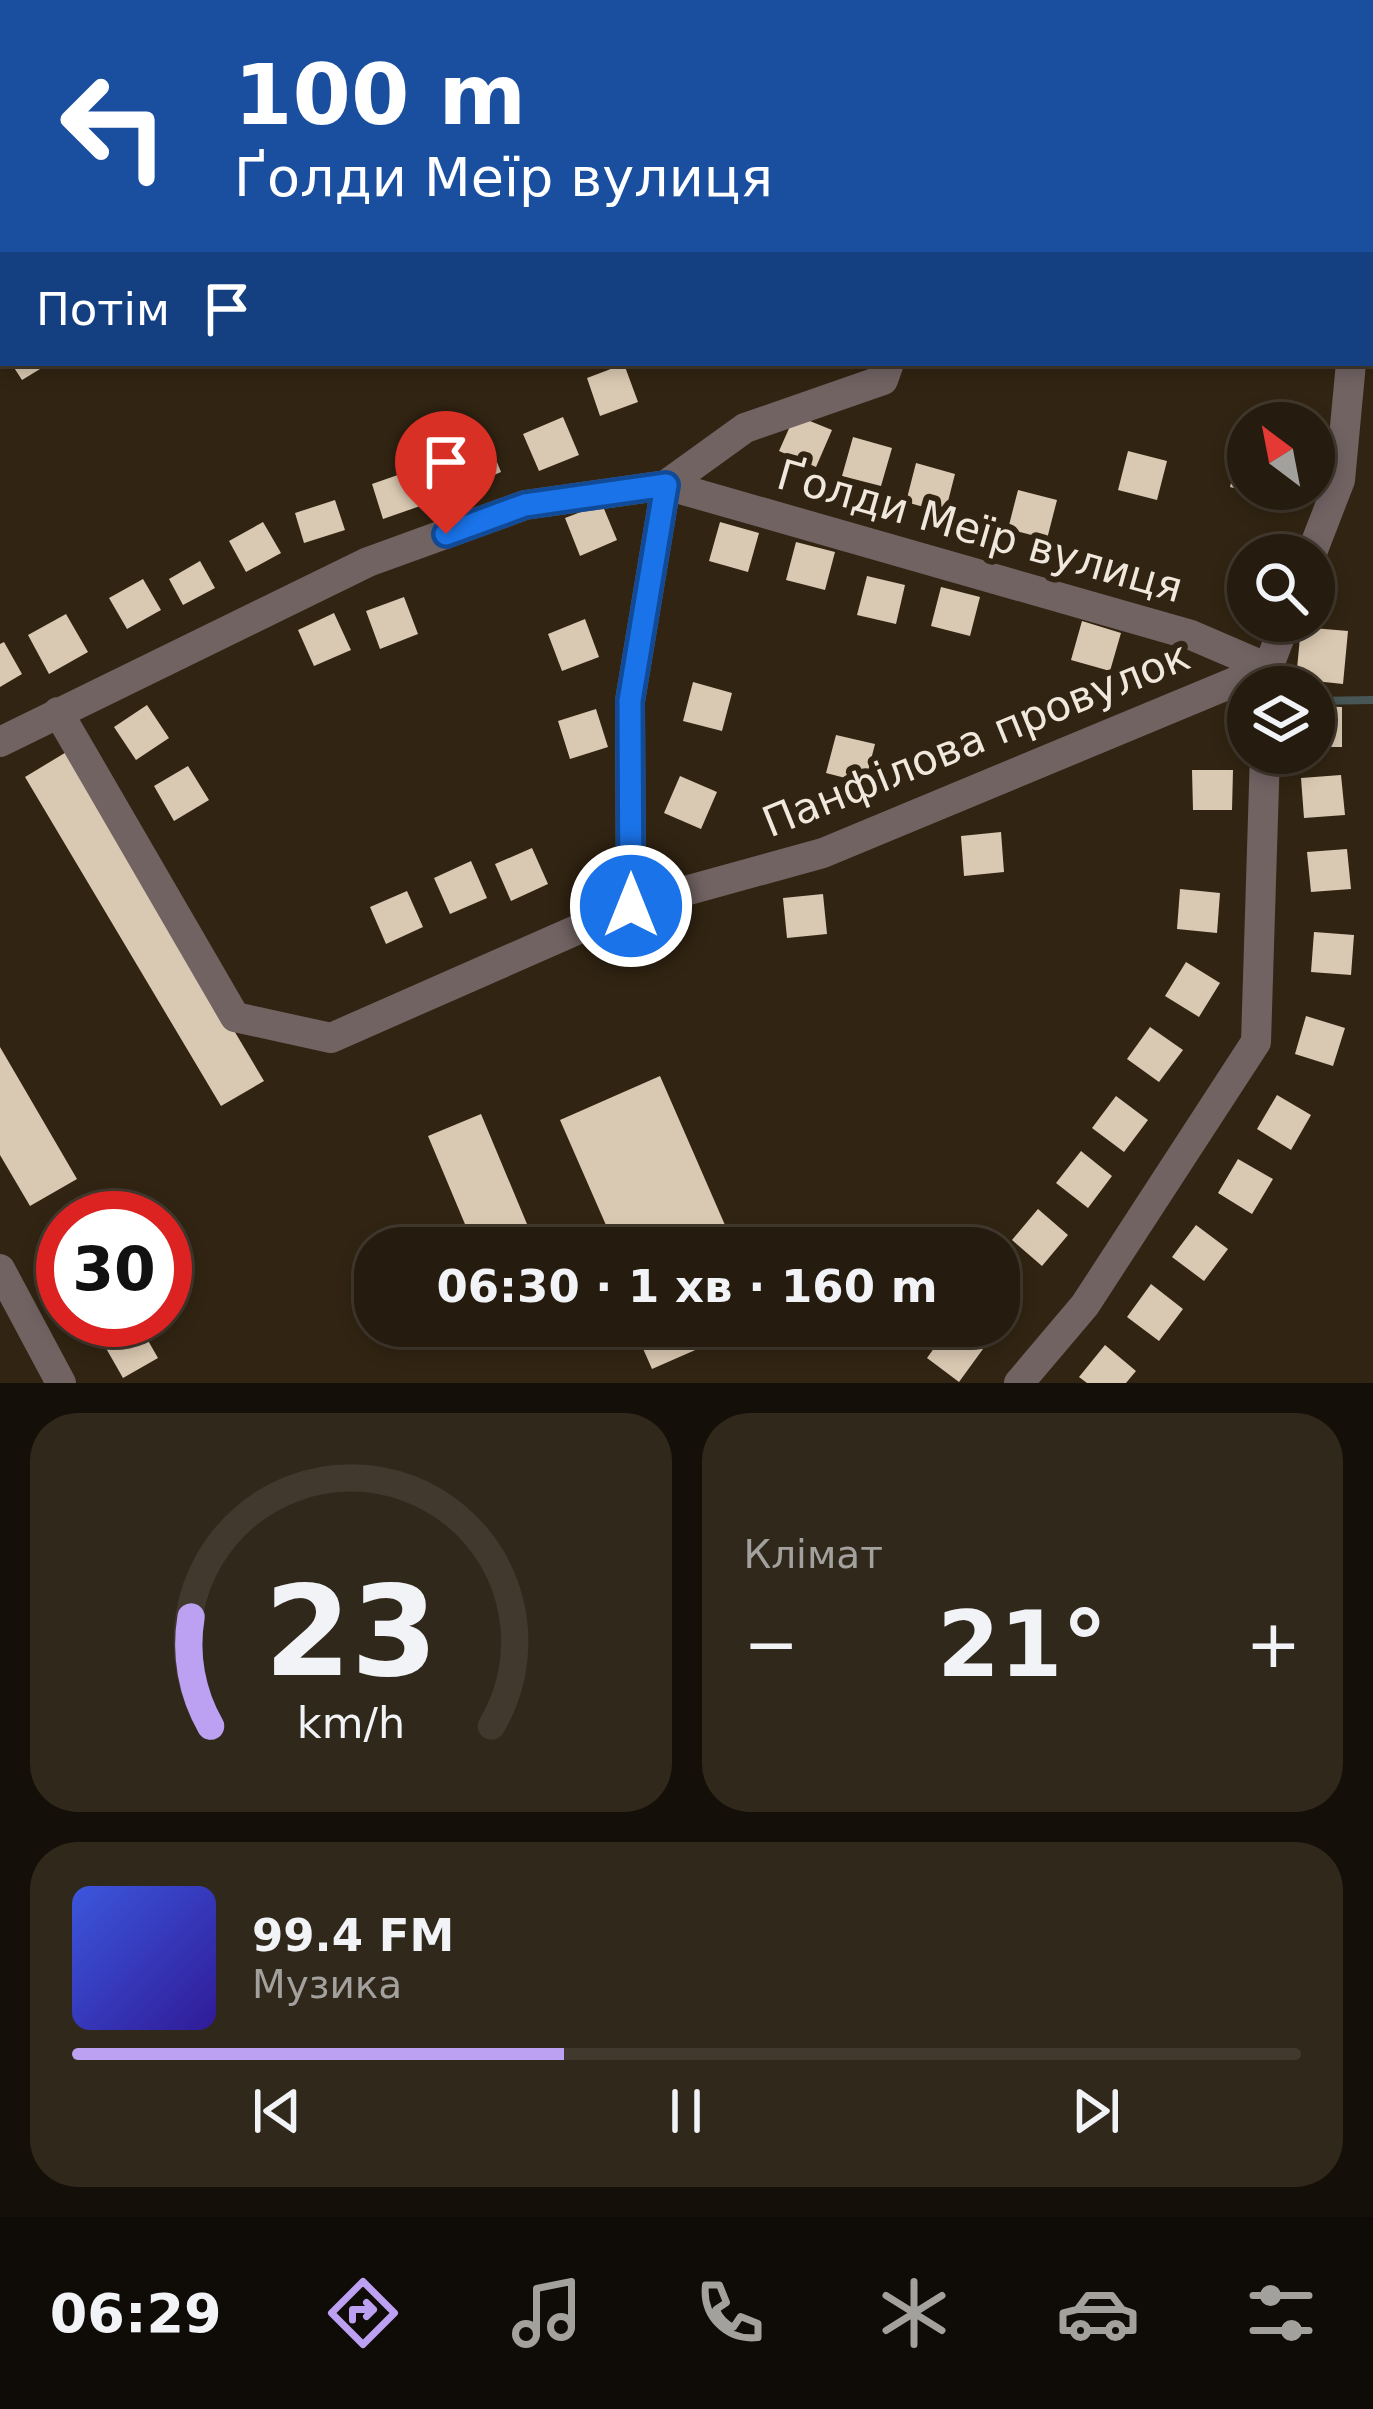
<!DOCTYPE html>
<html lang="uk">
<meta charset="utf-8">
<style>
body{margin:0;font-family:"DejaVu Sans",sans-serif;background:#31281c;color:#f1f3f6;height:100vh;display:flex;flex-direction:column;font-size:45px;white-space:nowrap}
*{box-sizing:border-box;margin:0}
p{font-size:39px;color:#a3a19e}
.icon{flex:none;width:66px;height:66px;fill:none;stroke:currentColor;stroke-width:2;stroke-linecap:round;stroke-linejoin:round}
.map{position:relative;height:1383px;overflow:hidden}
.panel{display:flex;flex-direction:column;gap:30px;padding:30px;background:#140f08;flex:1}
.panel>*{flex:none}
.guide{position:absolute;left:0px;top:0px;width:1374px;height:366px;box-shadow:0 6px 18px #0003,0 0 0 3px #42392e;background:#1a4fa0;color:#fff;overflow:hidden}
.needle{width:78px;rotate:328deg}
.controls{position:absolute;left:1227px;top:402px;display:grid;gap:24px}
.controls a{display:grid;place-items:center;width:108px;height:108px;border-radius:50%;background:#251b0e;box-shadow:0 6px 18px #0003,0 0 0 3px #42392e;font-size:60px}
.speed{position:absolute;left:36px;top:1191px;display:flex;gap:24px;font-size:60px;font-weight:700;text-align:center}
.speed>*{display:grid;place-content:center;width:156px;height:156px;border-radius:50%;background:#251b0e;box-shadow:0 6px 18px #0003,0 0 0 3px #42392e;line-height:1}
.speed .limit{border:18px solid #d22;background:#fff;color:#111}
.pin{position:absolute;display:grid;place-items:center;width:102px;height:102px;color:#fff;margin:-123px -51px;border-radius:50% 50% 50% 0;rotate:-45deg;box-shadow:0 0 12px #0007}
.pin .icon{rotate:45deg}
.me{position:absolute;width:132px;margin:-66px;rotate:0deg;stroke-linejoin:round;filter:drop-shadow(0 0 9px #0008)}
.turn{display:flex;align-items:center;gap:42px;height:252px;padding:0 36px;font-size:54px}
.turn .icon{width:156px;height:156px;stroke-width:2.5}
.turn b{display:block;font-size:84px;line-height:102px}
.then{display:flex;align-items:center;height:114px;padding:0 36px;background:#0003;gap:24px;font-size:45px}
.big{font-size:90px;font-weight:700;line-height:1.1}
.panel .card{flex:1;display:flex;flex-direction:column;justify-content:center;gap:18px;min-width:0;padding:0 42px;border-radius:48px;background:#31281c}
.panel .dial{align-items:center;gap:0}
.dial svg{height:312px;overflow:visible;fill:none;stroke:#42392e;stroke-width:7;stroke-linecap:round;text-anchor:middle}
.dial text{fill:#f1f3f6;stroke:none}
.song{display:flex;align-items:center;gap:36px}
.cover{width:144px;height:144px;border-radius:18px;background:linear-gradient(135deg,hsl(230 70% 55%),hsl(250 70% 35%))}
.played{height:12px;border-radius:6px;background:linear-gradient(90deg,#bca0f2 40%,#42392e 40%)}
.keys{display:flex;justify-content:space-around;direction:ltr}
.heat{display:flex;justify-content:space-between;align-items:center;font-size:66px;direction:ltr}
.panel .tiles{flex:1;display:grid;gap:30px;grid-template-columns:1fr 1fr}
.card:last-child{grid-column:span 2}
.trip{position:absolute;left:354px;top:1227px;width:666px;height:120px;border-radius:48px;background:#251b0e;box-shadow:0 6px 18px #0003,0 0 0 3px #42392e;font-weight:700;line-height:120px;text-align:center}
.dock{display:flex;height:192px;justify-content:space-around;align-items:center;background:#0f0b06;color:#a3a19e}
.dock .icon{width:84px;height:84px}
.dock .selected{color:#bca0f2}
.dock b{font-size:54px;color:#f1f3f6}
.map>svg:first-child{display:block}
</style>
<div class="map">
<svg width="1373" height="1383" viewBox="0 0 1373 1383">
<rect width="100%" height="100%" fill="#312412"/>
<g fill="none" stroke-linecap="round" stroke-linejoin="round">
<path stroke="#485656" stroke-width="8" d="M1314,701L1373,700"/>
</g>
<path fill="#dac9b2" d="M11,363H50L22,380Z
M624,364L638,402L600,416L587,378Z
M795,415L832,430L816,467L779,451Z
M563,417L579,455L539,471L523,434Z
M483,428L501,472L459,490L441,446Z
M853,437L892,448L881,486L842,476Z
M1240,449L1248,451V489H1271L1269,497L1230,487Z
M1128,451L1167,461L1157,500L1118,490Z
M916,463L955,474L945,513L906,502Z
M415,469L426,504L383,519L372,484Z
M1018,490L1057,500L1047,539L1008,529Z
M335,500L345,530L304,543L295,513Z
M602,504L617,540L580,556L565,518Z
M263,522L281,553L246,572L229,541Z
M720,522L759,533L748,572L709,561Z
M796,542L835,552L825,590L786,580Z
M200,561L215,588L183,605L169,579Z
M867,576L905,585L896,624L857,615Z
M143,579L161,610L127,629L109,598Z
M941,587L980,597L970,636L931,626Z
M404,597L418,634L380,649L366,611Z
M334,613L351,650L314,666L298,630Z
M66,614L88,652L49,674L28,635Z
M585,619L599,657L562,671L548,634Z
M1082,621L1121,633L1110,671L1071,660Z
M1301,627L1348,631L1343,684L1296,679Z
M4,642L22,674L0,687V644Z
M693,682L732,693L722,731L683,721Z
M147,705L169,738L136,760L114,727Z
M1314,706L1342,707V747H1314Z
M596,709L608,747L570,759L558,721Z
M836,735L875,744L865,783L826,773Z
M68,751L264,1081L221,1106L25,777Z
M188,766L209,800L174,821L154,786Z
M1192,770H1233L1232,810H1193Z
M1341,775L1345,815L1304,818L1301,778Z
M680,776L717,792L701,829L664,813Z
M1001,832L1004,872L964,876L961,836Z
M532,848L548,884L511,901L495,864Z
M1347,849L1351,889L1311,892L1307,852Z
M471,861L487,898L450,914L434,878Z
M1180,889L1220,893L1217,933L1177,929Z
M407,891L423,927L386,944L370,907Z
M823,894L827,934L787,938L783,898Z
M1314,932L1354,935L1351,975L1311,972Z
M1186,962L1220,983L1199,1017L1165,996Z
M1306,1016L1345,1028L1333,1066L1295,1054Z
M1150,1027L1183,1050L1159,1082L1127,1059Z
M0,1047L77,1179L30,1206L0,1155Z
M660,1076L735,1248H616L560,1120Z
M1277,1095L1311,1115L1291,1150L1257,1129Z
M1116,1096L1148,1120L1124,1152L1092,1128Z
M481,1114L537,1248H475L428,1136Z
M1081,1151L1112,1176L1088,1208L1056,1183Z
M1238,1159L1273,1179L1252,1214L1218,1193Z
M1038,1209L1068,1235L1042,1266L1012,1240Z
M1196,1225L1228,1249L1204,1281L1172,1257Z
M1151,1284L1183,1309L1159,1341L1127,1317Z
M138,1323L158,1358L123,1378L103,1343Z
M633,1326H750L652,1369Z
M950,1326L983,1349L959,1382L927,1358Z
M1105,1345L1136,1371L1126,1383H1087L1079,1377Z"/>
<g fill="none" stroke-linecap="round" stroke-linejoin="round">
<path stroke="#7d7262" stroke-width="4.5" stroke-dasharray="6 9" stroke-linecap="butt" d="M1371,320H1373"/>
<path stroke="#726363" stroke-width="30" d="M1105,0L1108,3
M511,3L516,0
M0,312L3,310
M1311,555L1340,480L1351,363
M1267,684L1268,668L1286,621
M58,712L235,1017L331,1038L631,906L823,853L1268,668
M0,742L368,562L525,505L666,485L1191,635L1268,668
M631,906L630,701L666,485L745,428L883,380L889,363
M0,1269L61,1383
M1019,1383L1085,1305L1256,1042L1265,753"/>
</g>
<g fill="none" stroke-linecap="round" stroke-linejoin="round">
<g stroke="#114b97" stroke-width="30">
<path id="route" d="M446,534L525,505L666,485L630,701L631,906"/>
</g>
<use href="#route" stroke="#1a73e8" stroke-width="21"/>
</g>
<g text-anchor="middle" dominant-baseline="central" stroke-width="12" stroke-linejoin="round" paint-order="stroke">
<g font-size="42" fill="#f0e8dc" stroke="#312412">
<text transform="translate(980 531) rotate(16)">Ґолди Меїр вулиця</text>
<text transform="translate(976 739) rotate(-22)">Панфілова провулок</text>
</g>
</g>
</svg>
<div class="controls">
<a><svg class="needle" viewBox="-14 -14 28 28"><path d="M0-13l5 13h-10z" fill="#e53935"/><path d="M0 13l5-13h-10z" fill="#a3a19e"/></svg></a>
<a><svg class="icon" aria-label="search" viewBox="0 0 24 24"><circle cx="10" cy="10" r="6"/><path d="M15 15l6 6"/></svg></a>
<a><svg class="icon" aria-label="layers" viewBox="0 0 24 24"><path d="M12 4l9 5-9 5-9-5zM3 14l9 5 9-5"/></svg></a>
</div>
<div class="speed"><div class="limit">30</div></div>
<div class="pin" style="left:446px;top:534px;background:#d93025"><svg class="icon" aria-label="arrive" viewBox="0 0 24 24"><path d="M6 21V4h12l-3 4 3 4H6"/></svg></div>
<svg class="me" style="left:631px;top:906px" viewBox="-20 -20 40 40"><circle r="17" fill="#1a73e8" stroke="#fff" stroke-width="3"/><path d="M0-11L8 9 0 5-8 9z" fill="#fff"/></svg>
<div class="trip">06:30 · 1 хв · 160 m</div>
<div class="guide">
<div class="turn"><svg class="icon" aria-label="left" viewBox="0 0 24 24"><path d="M17 20v-9H6M10 6l-5 5 5 5"/></svg><div><b>100 m</b>Ґолди Меїр вулиця</div></div>
<div class="then">Потім<svg class="icon" aria-label="arrive" viewBox="0 0 24 24"><path d="M6 21V4h12l-3 4 3 4H6"/></svg></div>
</div>
</div>
<section class="panel">
<div class="tiles">
<div class="card dial"><svg viewBox="0 0 100 80">
<path d="M14 69A42 42 0 1 1 86 69"/>
<path d="M14 69A42 42 0 0 1 9 41" stroke="#bca0f2"/>
<text x="50" y="56" font-size="32" font-weight="700">23</text>
<text x="50" y="72" font-size="11">km/h</text>
</svg></div>
<div class="card"><p>Клімат</p>
<div class="heat"><a>−</a><b class="big">21°</b><a>+</a></div>
</div>
<div class="card">
<div class="song"><i class="cover"></i><div><b>99.4 FM</b><p>Музика</p></div></div>
<div class="played"></div>
<div class="keys"><svg class="icon" aria-label="previous" viewBox="0 0 24 24"><path d="M18 5L8 12l10 7zM5 5v14"/></svg><svg class="icon" aria-label="pause" viewBox="0 0 24 24"><path d="M8 5v14M16 5v14"/></svg><svg class="icon" aria-label="next" viewBox="0 0 24 24"><path d="M6 5l10 7-10 7zM19 5v14"/></svg></div>
</div>
</div>
</section>
<nav class="dock">
<b>06:29</b>
<svg class="icon selected" aria-label="directions" viewBox="0 0 24 24"><path d="M12 3l9 9-9 9-9-9zM9 14v-3h6M13 9l2 2-2 2"/></svg>
<svg class="icon" aria-label="music" viewBox="0 0 24 24"><path d="M9 18V5l10-2v13"/><circle cx="6" cy="18" r="3"/><circle cx="16" cy="16" r="3"/></svg>
<svg class="icon" aria-label="phone" viewBox="0 0 24 24"><path d="M5 4h4l2 5-3 2q2 4 5 5l2-3 5 2v4C11 20 4 13 5 4z"/></svg>
<svg class="icon" aria-label="climate" viewBox="0 0 24 24"><path d="M12 3v18M4 7l16 10M4 17L20 7"/></svg>
<svg class="icon" aria-label="car" viewBox="0 0 24 24"><path d="M5 17H2v-5l4-1 3-4h7l3 4 3 1v5h-3M9 17h6M6 11h13"/><circle cx="7" cy="17" r="2"/><circle cx="17" cy="17" r="2"/></svg>
<svg class="icon" aria-label="filters" viewBox="0 0 24 24"><path d="M4 7h16M4 17h16"/><circle cx="9" cy="7" r="2"/><circle cx="15" cy="17" r="2"/></svg>
</nav>
